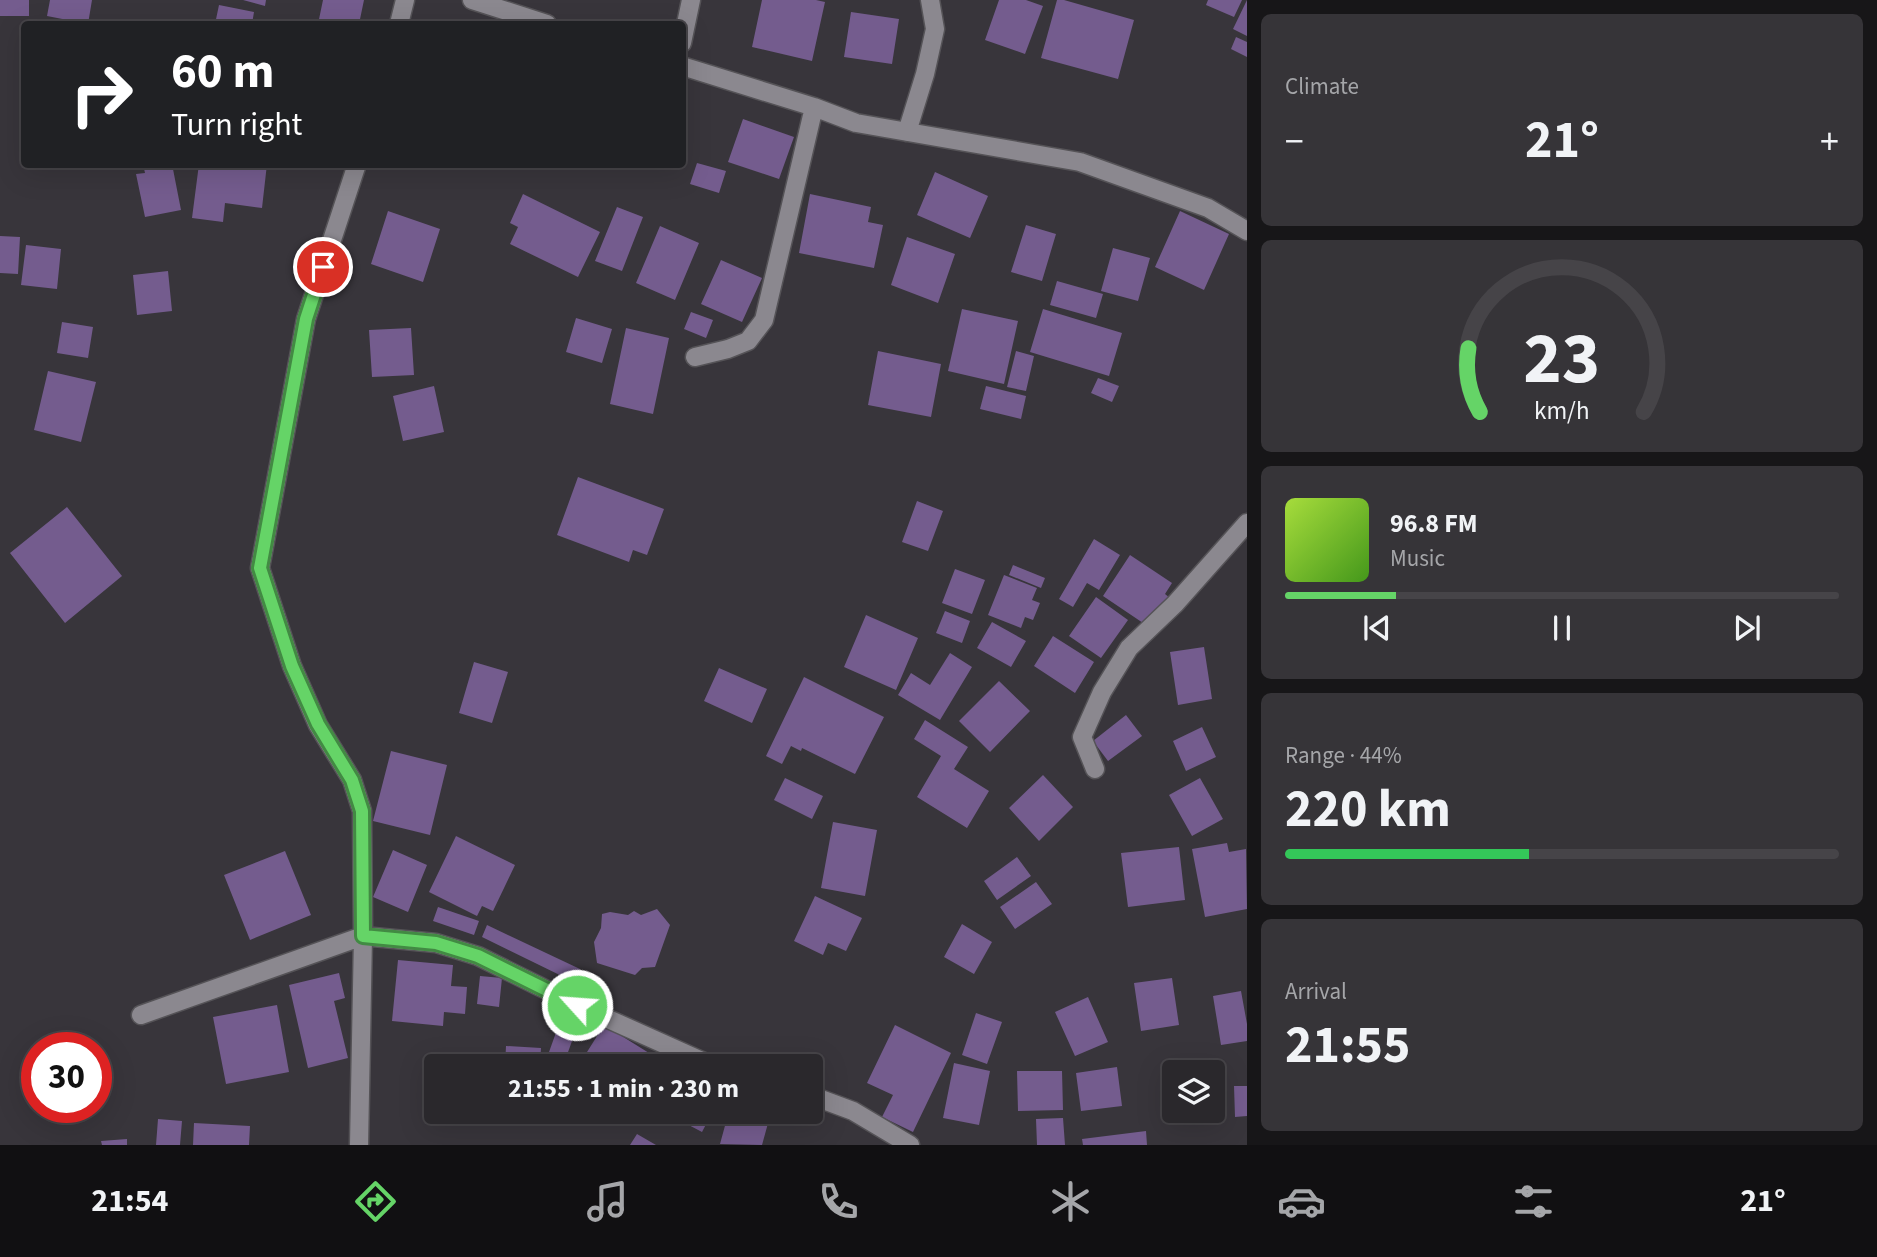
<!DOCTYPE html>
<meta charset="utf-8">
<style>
body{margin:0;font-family:"Source Sans 3",sans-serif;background:#363438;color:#f1f3f6;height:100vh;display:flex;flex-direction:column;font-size:26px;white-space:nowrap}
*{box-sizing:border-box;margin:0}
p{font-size:23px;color:#a5a6a9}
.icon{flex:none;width:38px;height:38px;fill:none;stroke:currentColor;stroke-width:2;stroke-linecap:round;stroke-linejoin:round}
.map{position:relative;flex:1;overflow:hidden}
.details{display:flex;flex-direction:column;gap:14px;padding:14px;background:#171618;width:630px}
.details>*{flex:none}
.guide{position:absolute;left:21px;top:21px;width:665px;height:147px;border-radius:7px;box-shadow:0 7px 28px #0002,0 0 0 2px #464448;background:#202124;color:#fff;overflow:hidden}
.fabs{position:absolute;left:1162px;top:1060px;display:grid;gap:14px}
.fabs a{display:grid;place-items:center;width:63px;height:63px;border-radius:7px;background:#2a282c;box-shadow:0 7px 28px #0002,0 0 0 2px #464448;font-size:35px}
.speed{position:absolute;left:21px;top:1032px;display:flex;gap:14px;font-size:35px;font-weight:700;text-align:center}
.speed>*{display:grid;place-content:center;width:91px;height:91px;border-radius:50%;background:#2a282c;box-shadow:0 7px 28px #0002,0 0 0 2px #464448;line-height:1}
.speed .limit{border:10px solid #d22;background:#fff;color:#111}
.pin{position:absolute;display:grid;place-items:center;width:60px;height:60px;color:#fff;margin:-30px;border:4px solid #fff;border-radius:50%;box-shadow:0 2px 7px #0007}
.me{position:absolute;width:77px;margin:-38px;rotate:296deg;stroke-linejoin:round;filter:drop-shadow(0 0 5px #0008)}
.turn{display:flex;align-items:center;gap:24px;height:147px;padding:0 35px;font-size:32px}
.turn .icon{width:91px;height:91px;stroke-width:2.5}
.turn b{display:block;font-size:49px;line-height:60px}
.big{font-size:52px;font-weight:700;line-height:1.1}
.details .card{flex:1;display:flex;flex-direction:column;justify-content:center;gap:10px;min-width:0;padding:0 24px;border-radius:10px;background:#363438}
.details .dial{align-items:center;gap:0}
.dial svg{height:182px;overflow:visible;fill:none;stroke:#464448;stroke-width:7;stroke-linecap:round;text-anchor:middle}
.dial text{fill:#f1f3f6;stroke:none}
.song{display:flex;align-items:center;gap:21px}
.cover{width:84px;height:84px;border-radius:10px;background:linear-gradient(135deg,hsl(80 70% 55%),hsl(100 70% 35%))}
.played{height:7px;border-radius:4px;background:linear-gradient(90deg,#65d467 20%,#464448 20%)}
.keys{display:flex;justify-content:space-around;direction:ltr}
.heat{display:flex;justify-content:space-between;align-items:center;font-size:38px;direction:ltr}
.charge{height:10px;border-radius:5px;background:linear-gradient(90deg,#34c759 44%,#464448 0)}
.trip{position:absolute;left:424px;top:1054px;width:399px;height:70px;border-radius:7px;background:#2a282c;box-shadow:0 7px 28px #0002,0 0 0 2px #464448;font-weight:700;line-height:70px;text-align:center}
.dock{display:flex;height:112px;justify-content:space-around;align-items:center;background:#111012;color:#a5a6a9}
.dock .icon{width:49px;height:49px}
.dock .active{color:#65d467}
.dock b{font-size:32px;color:#f1f3f6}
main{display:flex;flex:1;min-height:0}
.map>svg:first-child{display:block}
</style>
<main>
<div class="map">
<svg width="1247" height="1145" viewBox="0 0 1247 1145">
<rect width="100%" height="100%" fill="#38353b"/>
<path fill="#745c8e" d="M0,0H29V16H0Z
M50,0H92L88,24L47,16Z
M243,0H266L265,6Z
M323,0H364L359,24H318Z
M762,0H816L825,2L812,61L752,47Z
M999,0H1026L1043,6L1025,54L985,40Z
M1057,0H1064L1134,20L1118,79L1041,58Z
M1208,0H1242L1234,17L1206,5Z
M1247,0V36L1233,29Z
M219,5L254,12L252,24H215Z
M851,12L899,19L892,64L844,57Z
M1236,37L1247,42V57L1231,49Z
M743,119L794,137L779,179L728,162Z
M697,163L726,171L719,193L690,184Z
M143,164H172L181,210L145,217L136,174L145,173Z
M199,164H267L262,208L225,203L223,222L192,218Z
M935,172L988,196L970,238L917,215Z
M523,194L600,232L578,277L510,244L518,227L510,223Z
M810,194L871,207L868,222L883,225L874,268L799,253Z
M617,207L643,217L622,271L595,261Z
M388,211L440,229L423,282L371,264Z
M1180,211L1229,234L1204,290L1155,267Z
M1026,225L1056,234L1042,281L1011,272Z
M660,226L699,243L675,300L636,283Z
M0,236L20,237L18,274L0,273Z
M907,237L955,254L938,303L891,285Z
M26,245L61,249L57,289L21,285Z
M1113,248L1150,258L1138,301L1101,291Z
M721,260L762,278L742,322L701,304Z
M168,271L172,311L137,315L133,275Z
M1057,281L1103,294L1096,318L1050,305Z
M962,309L1018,321L1004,384L948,371Z
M1043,309L1122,333L1109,376L1030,352Z
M691,312L713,320L706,338L684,329Z
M576,318L612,329L602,363L566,352Z
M62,322L93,327L88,358L57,353Z
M411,328L414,375L372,377L369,330Z
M626,328L669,338L653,414L610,404Z
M878,351L941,364L931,417L868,405Z
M1016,351L1034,356L1026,391L1007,387Z
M48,371L96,382L81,442L34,430Z
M1098,378L1119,386L1112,402L1091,393Z
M434,386L444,432L403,441L393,396Z
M986,386L1026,396L1021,419L980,409Z
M578,477L664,509L647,555L633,550L629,562L557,535Z
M917,501L943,511L928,551L902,542Z
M67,507L122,576L65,623L10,553Z
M1094,539L1120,555L1099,590L1087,583L1073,607L1059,599Z
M1130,555L1172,583L1165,594L1170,598L1160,614L1155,611L1146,625L1103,596Z
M1013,565L1045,578L1041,588L1009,575Z
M955,569L985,580L972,614L942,603Z
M1004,575L1037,588L1032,600L1040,603L1033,620L1025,617L1021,628L988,615Z
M1096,597L1128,620L1101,658L1069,636Z
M945,611L970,621L962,643L936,633Z
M866,615L918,638L896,690L844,667Z
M992,622L1026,641L1011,667L977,648Z
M1053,636L1094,662L1075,693L1034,666Z
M1204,647L1212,699L1178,705L1170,652Z
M950,653L972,667L940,720L898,695L911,673L930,685Z
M474,662L508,672L492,723L459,713Z
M719,668L767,689L752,723L704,701Z
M804,677L884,717L855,774L802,748L801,751L791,746L782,764L766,756Z
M999,681L1030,711L990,752L959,721Z
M1126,715L1142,736L1108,761L1093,741Z
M925,720L968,747L954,769L989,791L967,828L917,797L941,756L914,739Z
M1202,727L1216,757L1186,771L1173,741Z
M391,751L447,765L430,835L373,821Z
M1043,775L1073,807L1039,841L1009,808Z
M785,778L823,796L812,819L774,800Z
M1200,778L1223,819L1192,836L1169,795Z
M833,822L877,830L865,896L821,888Z
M456,836L515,865L493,911L482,906L477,916L429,892Z
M1227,843L1229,852L1246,849L1247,909L1205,917L1192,849Z
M1179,847L1185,900L1128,907L1121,853Z
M393,850L427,865L408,912L373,897Z
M285,851L311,915L250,940L224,875Z
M1017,857L1031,876L997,900L984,881Z
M1036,882L1052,904L1015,929L1000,907Z
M815,896L862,918L846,951L828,943L823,955L794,941Z
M438,907L479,921L474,935L433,921Z
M657,909L670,925L655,967L642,968L635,975L597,963L594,942L601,928L602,914L610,912L628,915L634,911L641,915Z
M962,924L992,942L974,974L944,957Z
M487,925L580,969L574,982L482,937Z
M398,960L453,965L451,986L467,987L465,1014L444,1012L443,1026L392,1021Z
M339,973L345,998L334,1001L348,1058L308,1068L289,985Z
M480,976L502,978L499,1007L477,1004Z
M1172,978L1179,1025L1141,1031L1134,983Z
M1241,991L1247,1024V1041L1221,1045L1213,996Z
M1088,997L1108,1042L1075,1056L1055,1012Z
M277,1005L289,1072L226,1084L213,1017Z
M563,1013L580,1019L563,1066H544Z
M976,1013L1002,1022L987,1064L962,1055Z
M604,1025L649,1053L641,1066H591L582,1060Z
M895,1025L951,1053L913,1132L882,1117L893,1095L867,1083Z
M506,1046L541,1048L540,1066H505Z
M487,1055L488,1066H458L457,1059Z
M954,1063L990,1071L979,1125L943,1118Z
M1117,1067L1122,1106L1081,1111L1076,1073Z
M1017,1071H1062L1063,1110L1018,1111Z
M1234,1086H1247V1116L1235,1117Z
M662,1111H713L702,1132Z
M729,1111H752L770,1116L762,1145L720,1144Z
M1063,1118L1065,1145H1037L1036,1119Z
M158,1119L182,1121L180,1145H156Z
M194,1123L250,1126L249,1145H193Z
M1146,1131L1147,1145H1083L1082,1139Z
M637,1134L656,1145H630Z
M127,1139V1145H102L101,1141Z"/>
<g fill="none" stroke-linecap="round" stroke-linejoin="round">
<g stroke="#555357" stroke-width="21">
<path id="minor" d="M472,0L547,24
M399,24L405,0
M682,43L691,0
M682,66L814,107L856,123L1080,162L1208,208L1247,231
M907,132L925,74L935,29L930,0
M357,164L306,319L260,568L292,666L318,725L352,780L362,811L363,936L359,1145
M695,357L728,349L748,341L764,320L814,107
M1095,769L1082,737L1102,692L1129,648L1175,604L1247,523
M141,1015L363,936L436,943L478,956L577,1005L713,1066
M810,1095L853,1111L910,1145"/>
</g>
<use href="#minor" stroke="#8b888f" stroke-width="18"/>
</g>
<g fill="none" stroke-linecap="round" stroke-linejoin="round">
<g stroke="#428a43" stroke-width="18">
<path id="route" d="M323,267L306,319L260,568L292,666L318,724L352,780L362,811L363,936L436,943L478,956L577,1005"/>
</g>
<use href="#route" stroke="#65d467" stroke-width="12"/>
</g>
</svg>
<div class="fabs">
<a><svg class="icon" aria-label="layers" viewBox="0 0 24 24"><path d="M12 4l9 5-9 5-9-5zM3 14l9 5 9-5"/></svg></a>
</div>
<div class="speed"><div class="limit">30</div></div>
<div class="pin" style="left:323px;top:267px;background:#d93025"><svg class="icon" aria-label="arrive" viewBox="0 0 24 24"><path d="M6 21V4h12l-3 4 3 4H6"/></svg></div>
<svg class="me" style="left:577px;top:1005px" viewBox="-20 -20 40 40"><circle r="17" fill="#65d467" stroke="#fff" stroke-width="3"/><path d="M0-11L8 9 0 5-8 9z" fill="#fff"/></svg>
<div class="trip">21:55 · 1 min · 230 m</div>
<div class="guide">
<div class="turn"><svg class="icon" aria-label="right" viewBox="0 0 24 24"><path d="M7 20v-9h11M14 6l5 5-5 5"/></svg><div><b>60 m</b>Turn right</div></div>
</div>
</div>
<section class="details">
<div class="card"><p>Climate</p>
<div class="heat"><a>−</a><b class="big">21°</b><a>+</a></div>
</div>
<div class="card dial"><svg viewBox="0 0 100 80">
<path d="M14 69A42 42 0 1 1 86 69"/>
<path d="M14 69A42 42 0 0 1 9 41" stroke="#65d467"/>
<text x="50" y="56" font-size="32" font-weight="700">23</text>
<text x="50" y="72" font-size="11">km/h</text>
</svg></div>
<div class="card">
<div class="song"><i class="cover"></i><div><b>96.8 FM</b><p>Music</p></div></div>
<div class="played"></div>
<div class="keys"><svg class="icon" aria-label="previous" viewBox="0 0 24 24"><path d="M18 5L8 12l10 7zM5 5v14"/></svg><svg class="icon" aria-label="pause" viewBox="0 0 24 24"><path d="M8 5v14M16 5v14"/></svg><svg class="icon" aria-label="next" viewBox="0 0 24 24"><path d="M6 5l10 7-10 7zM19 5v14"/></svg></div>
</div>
<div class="card"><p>Range · 44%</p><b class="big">220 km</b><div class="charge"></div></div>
<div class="card"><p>Arrival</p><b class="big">21:55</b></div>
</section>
</main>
<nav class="dock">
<b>21:54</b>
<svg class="icon active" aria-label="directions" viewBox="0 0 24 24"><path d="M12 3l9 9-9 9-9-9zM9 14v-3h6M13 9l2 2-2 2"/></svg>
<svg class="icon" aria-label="music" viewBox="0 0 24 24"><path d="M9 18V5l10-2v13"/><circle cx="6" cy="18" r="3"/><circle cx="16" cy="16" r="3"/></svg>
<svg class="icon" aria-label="phone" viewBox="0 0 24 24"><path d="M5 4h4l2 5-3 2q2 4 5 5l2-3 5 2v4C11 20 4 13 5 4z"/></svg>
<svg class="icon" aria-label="climate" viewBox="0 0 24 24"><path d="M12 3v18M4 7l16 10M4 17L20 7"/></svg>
<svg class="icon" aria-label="car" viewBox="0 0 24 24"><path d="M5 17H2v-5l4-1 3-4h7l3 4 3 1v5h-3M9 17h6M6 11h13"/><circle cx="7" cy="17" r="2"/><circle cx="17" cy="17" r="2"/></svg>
<svg class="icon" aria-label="filters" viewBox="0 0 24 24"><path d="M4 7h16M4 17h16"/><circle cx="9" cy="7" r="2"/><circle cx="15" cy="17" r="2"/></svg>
<b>21°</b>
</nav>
